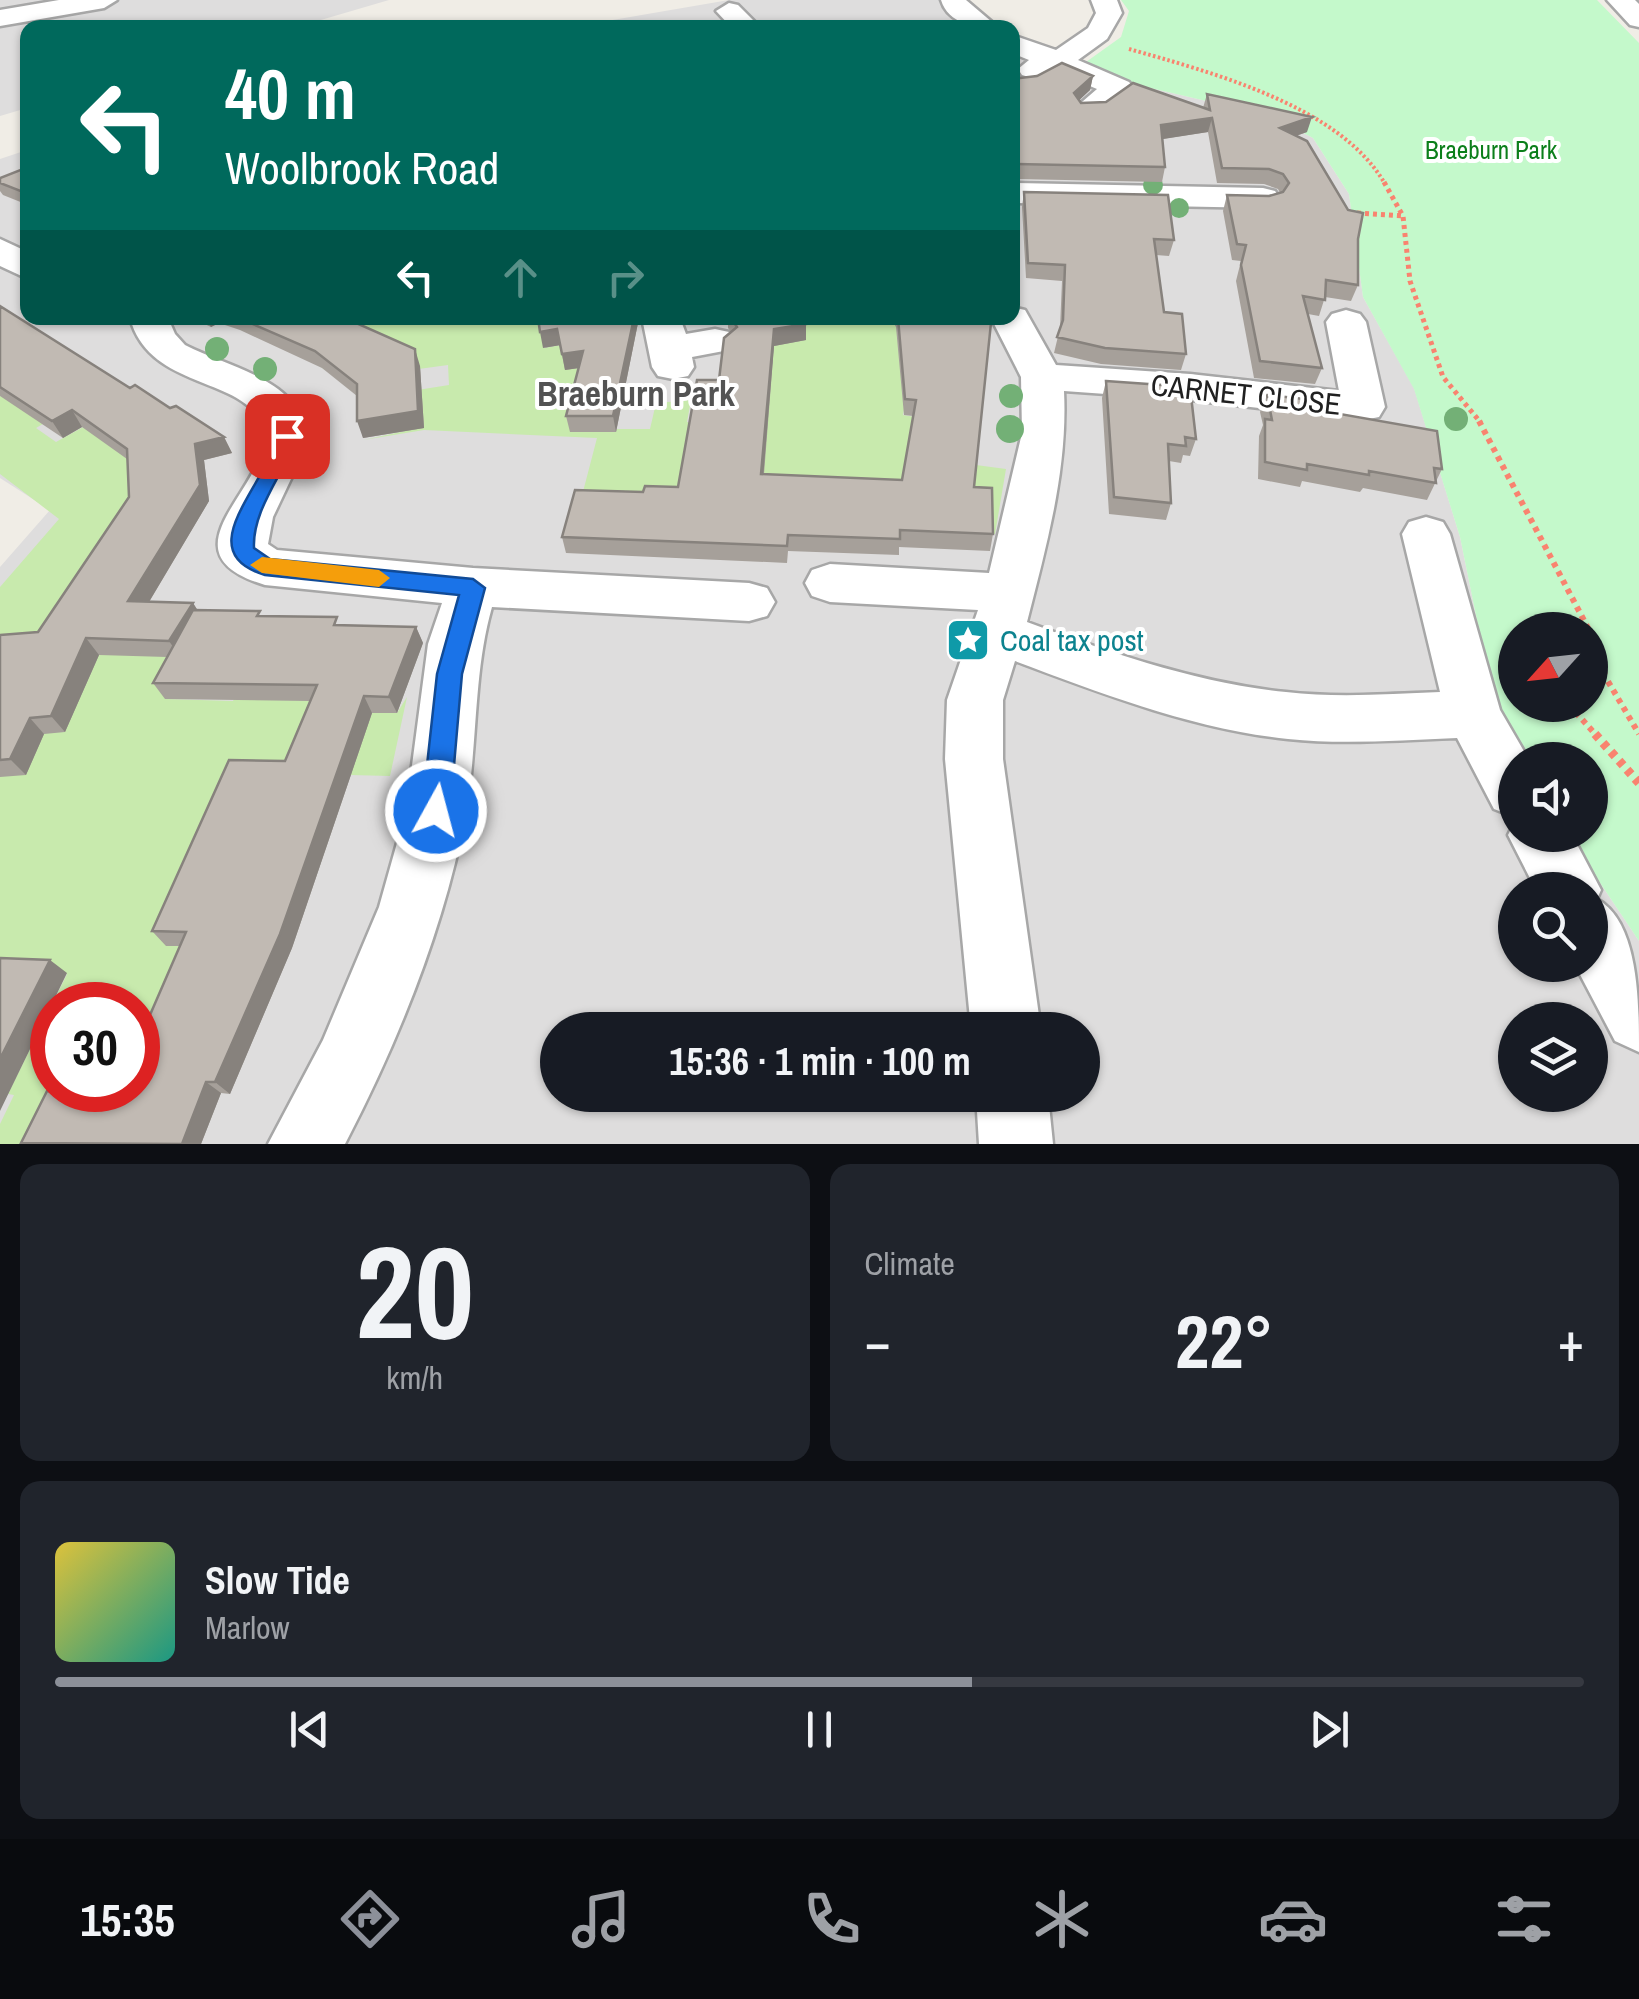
<!DOCTYPE html>
<meta charset="utf-8">
<style>
body{margin:0;font-family:"Archivo Narrow",sans-serif;background:#20242c;color:#f1f3f6;height:100vh;display:flex;flex-direction:column;font-size:38px;white-space:nowrap}
*{box-sizing:border-box;margin:0}
p{font-size:32px;color:#9ea1a6}
.icon{flex:none;width:55px;height:55px;fill:none;stroke:currentColor;stroke-width:2;stroke-linecap:round;stroke-linejoin:round}
.map{position:relative;height:1144px;overflow:hidden}
.panel{display:flex;flex-direction:column;gap:20px;padding:20px;background:#0d0f14;flex:1}
.panel>*{flex:none}
.guide{position:absolute;left:20px;top:20px;width:1000px;height:305px;border-radius:20px;box-shadow:0 2px 8px #0004;background:#00695c;color:#fff;overflow:hidden}
.needle{width:65px;rotate:243deg}
.tools{position:absolute;left:1498px;top:612px;display:grid;gap:20px}
.tools a{display:grid;place-items:center;width:110px;height:110px;border-radius:50%;background:#171b24;box-shadow:0 2px 8px #0004;font-size:50px}
.speed{position:absolute;left:30px;top:982px;display:flex;gap:20px;font-size:50px;font-weight:700;text-align:center}
.speed>*{display:grid;place-content:center;width:130px;height:130px;border-radius:50%;background:#171b24;box-shadow:0 2px 8px #0004;line-height:1}
.speed .limit{border:15px solid #d22;background:#fff;color:#111}
.pin{position:absolute;display:grid;place-items:center;width:85px;height:85px;color:#fff;margin:-42px;border-radius:20px;box-shadow:0 5px 15px #0006}
.me{position:absolute;width:110px;margin:-55px;rotate:7deg;stroke-linejoin:round;filter:drop-shadow(0 0 8px #0008)}
.turn{display:flex;align-items:center;gap:35px;height:210px;padding:0 40px;font-size:45px}
.turn .icon{width:130px;height:130px;stroke-width:2.5}
.turn b{display:block;font-size:70px;line-height:85px}
.lanes{display:flex;align-items:center;height:95px;padding:0 40px;background:#0003;justify-content:center;gap:50px;direction:ltr}
.lanes .off{opacity:.35}
.big{font-size:75px;font-weight:700;line-height:1.1}
.panel .card{flex:1;display:flex;flex-direction:column;justify-content:center;gap:15px;min-width:0;padding:0 35px;border-radius:20px;background:#20242c}
.panel .dial{align-items:center;gap:0}
.dial b{font-size:130px;line-height:1}
.song{display:flex;align-items:center;gap:30px}
.cover{width:120px;height:120px;border-radius:15px;background:linear-gradient(135deg,hsl(50 70% 55%),hsl(170 70% 35%))}
.played{height:10px;border-radius:5px;background:linear-gradient(90deg,#8c9099 60%,#363941 60%)}
.keys{display:flex;justify-content:space-around;direction:ltr}
.heat{display:flex;justify-content:space-between;align-items:center;font-size:55px;direction:ltr}
.panel .tiles{flex:1;display:grid;gap:20px;grid-template-columns:1fr 1fr}
.card:last-child{grid-column:span 2}
.trip{position:absolute;left:540px;top:1012px;width:560px;height:100px;border-radius:50px;background:#171b24;box-shadow:0 2px 8px #0004;font-weight:700;line-height:100px;text-align:center}
.tab-bar{display:flex;height:160px;justify-content:space-around;align-items:center;background:#090b0e;color:#9ea1a6}
.tab-bar .icon{width:70px;height:70px}
.tab-bar .on{color:#8c9099}
.tab-bar b{font-size:45px;color:#f1f3f6}
.map>svg:first-child{display:block}
</style>
<div class="map">
<svg width="1639" height="1144" viewBox="0 0 1639 1144">
<rect width="100%" height="100%" fill="#f0ede6"/>
<path fill="#dedddd" fill-rule="evenodd" d="M0,0H389L297,27L28,28L27,108L0,116Z
M729,0H963L998,28H566Z
M1013,34L1116,80L1271,116L1313,138L1349,194L1363,297L1414,388L1460,537L1500,733L1515,760V835H1568L1639,941V1144H0V567L50,510L0,478V159L27,150L28,318H1012ZM1515,890H1590V965H1515ZM52,1005H138V1090H52ZM1515,1020H1590V1095H1515ZM558,1030H1082V1095H558Z"/>
<path fill="#c8eaad" d="M329,318H540L544,348L561,345L594,366L570,432H615L617,429H650L656,403L691,400L687,422L694,423L750,374L795,318H922L903,415L915,417L976,465L1006,469L995,534L579,507L597,438L424,430L363,440L424,427L411,391L449,385L448,365L404,371L325,370L321,367Z
M0,396L55,417L36,428L56,442L132,400L148,445L139,503L92,586L181,657L166,699L233,701L261,645L317,701L397,713L407,697L390,776L350,775L287,948L138,1078V1005H52V1090H132L46,1144H0V1124L14,1095L8,1094L67,974L0,972V587L59,519L0,474Z"/>
<path fill="#c4f9cb" fill-rule="evenodd" d="M1121,0H1597L1639,43V941L1568,835H1590V760H1518L1500,733L1460,537L1414,389L1363,297L1349,194L1313,138L1271,116L1116,80L1079,67L1121,37L1129,11ZM1515,630H1590V705H1515Z"/>
<g fill="none" stroke-linecap="round" stroke-linejoin="round">
<g stroke="#a7a7a7" stroke-width="5">
<path id="minor" d="M59,0H117L104,8L0,26V10Z
M941,0H966L999,28C976,28 948,24 941,0Z
M1091,0H1117L1122,13L1107,39L1078,60L1129,82L1134,88C1121,104 1100,120 1079,114L1075,108L1097,89L1054,71L1032,78L1022,75L1018,69L1029,60L1012,53V35L1056,50L1088,28L1096,13Z
M1607,0H1635L1639,4V27L1630,25Z
M729,3L738,5L761,28H732L716,11Z
M1012,183L1263,188L1275,191L1280,198L1275,205L1263,208L1012,203Z
M0,239L28,252V279L0,266Z
M1012,307L1025,310L1056,365L1190,374L1339,391L1326,322L1332,314L1346,310L1360,314L1366,322L1385,407L1379,417L1364,420L1190,400L1064,391C1068,470 1046,547 1027,622C1111,653 1197,683 1286,692C1337,698 1389,694 1440,692L1402,534L1409,522L1426,517L1443,522L1450,534L1500,710L1529,760H1515V817L1494,809L1457,738C1401,740 1344,745 1288,739C1194,729 1103,694 1015,661L1003,700V759L1041,1030H971L945,759L947,700L978,610L830,602L812,596L805,583L812,570L830,564L989,573L1022,433L1021,377L991,318H1012Z
M130,318H168L175,334L185,345C231,369 304,379 308,443L273,517L268,544L277,550L473,568L749,583L767,588L775,602L767,616L749,621L492,607C473,674 478,744 466,812C445,926 398,1042 345,1144H268L323,1040L379,907L406,811L428,644L442,603L265,585C154,552 275,484 263,430C251,375 150,393 130,318Z
M642,318H680L686,334L715,329L729,332L735,341L729,350L692,357L694,367L688,376L673,379L658,376L652,367Z
M1515,821V835H1572L1601,890L1597,899C1639,922 1639,1002 1639,1052L1615,1041L1575,965H1590V890H1536L1508,835Z
M976,1095H1048L1053,1144H979Z"/>
</g>
<path stroke="#f9836f" stroke-width="4" stroke-dasharray="2.5 2.5" stroke-linecap="butt" d="M1129,49C1210,72 1341,106 1385,184"/>
<path stroke="#f9836f" stroke-width="5" stroke-dasharray="4 4" stroke-linecap="butt" d="M1384,182L1403,216L1410,281L1443,377L1481,423
M1357,213L1403,216"/>
<path stroke="#f9836f" stroke-width="6" stroke-dasharray="5 5" stroke-linecap="butt" d="M1479,421L1589,630
M1590,632L1606,678
M1590,678H1606L1639,734
M1569,705L1597,736"/>
<path stroke="#f9836f" stroke-width="9" stroke-dasharray="6 6" stroke-linecap="butt" d="M1595,734L1639,783"/>
<use href="#minor" fill="#fff" fill-rule="evenodd"/>
</g>
<g fill="#73b076">
<circle cx="1153" cy="185" r="10"/>
<circle cx="1179" cy="208" r="10"/>
<circle cx="217" cy="349" r="12"/>
<circle cx="265" cy="369" r="12"/>
<circle cx="1011" cy="396" r="12"/>
<circle cx="316" cy="411" r="12"/>
<circle cx="1456" cy="419" r="12"/>
<circle cx="1010" cy="429" r="14"/>
</g>
<path fill="#a6a09a" d="M1093,76L1090,90L1079,100L1081,103L1203,108L1207,94L1307,132L1296,136L1358,239V285L1351,301L1325,297L1319,316L1308,314L1322,368L1315,384L1254,378L1236,281L1241,261L1232,260L1223,211L1227,195L1269,196L1280,193L1278,189L1264,184L1217,183L1208,132L1162,139L1165,167L1162,182L1012,179V79Z
M28,167V205L3,195L0,191V178Z
M1024,192L1174,240L1169,256L1156,255L1164,312L1186,354L1181,370L1101,364L1054,353L1060,328L1062,281L1026,278L1022,207Z
M0,306L130,388L224,437L232,453L204,460L209,501L149,602L193,603L198,611L341,625L416,627L423,643L397,713H372L292,948L230,1094L221,1093L201,1144L21,1143L109,1094L140,1038L180,946H166L152,931L285,761L310,701L165,699L153,683L167,657L99,655L65,732L44,734L26,775L0,777V635L38,632L129,497L127,459L82,427L63,438L0,396Z
M192,318H345L420,366L424,428L363,438L357,396L322,368L240,330L219,323L211,327Z
M639,318L616,432H570L566,416L579,368L565,370L560,345L543,348Z
M728,318H803L806,324V340L774,346L764,474L902,480L913,416L904,415L896,327L891,318H987L974,487L993,534L990,551L899,547V555L788,551L787,563L566,553L562,537L643,492L678,487L719,380L731,332L728,328Z
M1106,381L1196,439L1190,456L1183,455L1181,463L1169,461L1171,503L1166,520L1109,514L1102,398Z
M1267,395L1442,469L1427,500L1363,488L1360,492L1302,481L1300,487L1258,479L1259,436L1263,425L1260,412Z"/>
<path fill="#87827d" d="M1093,76L1090,90L1071,108L1074,93Z
M1312,117L1307,132L1275,143L1280,128Z
M1212,118L1208,132L1157,140L1161,125Z
M206,318H216L219,323L211,327Z
M634,318H639L616,432L613,416Z
M806,324V340L774,346L762,491L761,474L774,329Z
M557,329L561,345L543,348L540,332Z
M415,349L420,366L424,428L363,438L357,421Z
M583,351L586,367L565,370L562,354Z
M72,410L82,427L63,438L52,421Z
M224,437L232,453L204,460L209,501L140,617L128,601L195,444Z
M193,603L203,619L180,657L169,641Z
M416,627L423,643L397,713L389,697Z
M86,638L99,655L65,732L51,716Z
M364,696L372,713L292,948L230,1094L215,1082Z
M30,718L44,734L26,775L10,759Z
M50,960L67,973L0,1111V1059Z
M206,1082L221,1093L201,1144H182Z"/>
<path fill="#c1bab3" stroke="#87827d" stroke-width="2.5" d="M1062,63L1093,76L1074,93L1081,103L1106,102L1133,83L1210,110L1207,94L1312,117L1280,128L1307,141L1348,210L1363,213L1358,239V285L1326,280L1325,300L1303,296L1322,368L1260,361L1241,265L1246,245L1237,244L1227,195L1269,196L1283,192L1289,183L1283,174L1269,169L1222,168L1212,118L1161,125L1165,167L1014,164L1012,171V79L1037,76Z
M28,167V194L0,183V178Z
M1024,192L1168,195L1174,240L1154,239L1164,312L1182,314L1186,354L1105,348L1057,337L1063,320L1065,265L1028,263Z
M0,306L130,388L135,385L170,408L176,406L224,437L195,444L200,485L128,601L193,603L169,641L86,638L51,716L30,718L10,759L0,760V635L38,632L129,497L127,449L72,410L52,421L0,387Z
M239,318H345L415,349L418,411L357,421V384L315,351Z
M538,318H634L613,416H566L583,351L562,354L557,329L540,332Z
M731,318H803L806,324L774,329L761,474L902,480L916,400L905,399L898,318H987L991,323L974,487L992,488L993,534L900,530V539L788,535L787,546L562,537L575,490L643,492L645,486L678,487L697,380H719L724,338L737,327Z
M1106,381L1190,387L1196,439L1185,437L1186,446L1168,444L1171,503L1114,497Z
M1267,395L1331,402L1334,413L1437,431L1442,469L1434,468L1436,483L1369,471V475L1307,464V470L1265,462V419L1272,420Z
M193,610L260,611L257,616L337,617L334,625L416,627L389,697L364,696L280,934L215,1082H206L182,1144L21,1143L47,1091L109,1094L110,1090H138V1038H140L186,932L152,931L229,760L285,761L317,685L153,683Z
M0,958L50,960L0,1059Z"/>
<path fill="#1a73e8" stroke="#114b97" stroke-width="2.5" d="M287,430L297,436C285,473 252,509 254,548L270,559L473,579L485,588L462,674L450,811L446,820L436,823L426,820L422,811L437,674L459,595L265,575C204,557 241,511 260,475C268,462 272,434 287,430Z"/>
<path fill="#f59e0b" d="M262,557L379,570L390,578L379,587L262,573L250,565Z"/>
<defs>
<g id="sight-square" transform="scale(2.25)"><rect x="-9" y="-9" width="18" height="18" rx="4" fill="#0f9aa8" stroke="#fff"/><path d="M0-6L1.8-2.2L6-1.7L2.9 1.2L3.7 5.4L0 3.3L-3.7 5.4L-2.9 1.2L-6-1.7L-1.8-2.2Z" fill="#fff"/></g>
</defs>
<g fill-rule="evenodd">
<use href="#sight-square" x="968" y="640"/>
</g>
<g text-anchor="middle" dominant-baseline="central" stroke-width="8" stroke-linejoin="round" paint-order="stroke">
<g font-size="25" fill="#0c7f1b" stroke="#fff">
<text x="1491" y="150">Braeburn Park</text>
</g>
<g font-size="30" fill="#202020" stroke="#fff">
<text transform="translate(1246 394) rotate(6)">CARNET CLOSE</text>
</g>
<g font-size="30" fill="#0d838f" stroke="#fff" text-anchor="start">
<text x="1000" y="640">Coal tax post</text>
</g>
<g font-size="35" font-weight="bold" fill="#535353" stroke="#fff">
<text x="636" y="393">Braeburn Park</text>
</g>
</g>
</svg>
<div class="tools">
<a><svg class="needle" viewBox="-14 -14 28 28"><path d="M0-13l5 13h-10z" fill="#e53935"/><path d="M0 13l5-13h-10z" fill="#9ea1a6"/></svg></a>
<a><svg class="icon" aria-label="sound" viewBox="0 0 24 24"><path d="M4 9h4l5-4v14l-5-4H4zM17 9q2 3 0 6"/></svg></a>
<a><svg class="icon" aria-label="search" viewBox="0 0 24 24"><circle cx="10" cy="10" r="6"/><path d="M15 15l6 6"/></svg></a>
<a><svg class="icon" aria-label="layers" viewBox="0 0 24 24"><path d="M12 4l9 5-9 5-9-5zM3 14l9 5 9-5"/></svg></a>
</div>
<div class="speed"><div class="limit">30</div></div>
<div class="pin" style="left:287px;top:436px;background:#d93025"><svg class="icon" aria-label="arrive" viewBox="0 0 24 24"><path d="M6 21V4h12l-3 4 3 4H6"/></svg></div>
<svg class="me" style="left:436px;top:811px" viewBox="-20 -20 40 40"><circle r="17" fill="#1a73e8" stroke="#fff" stroke-width="3"/><path d="M0-11L8 9 0 5-8 9z" fill="#fff"/></svg>
<div class="trip">15:36 · 1 min · 100 m</div>
<div class="guide">
<div class="turn"><svg class="icon" aria-label="left" viewBox="0 0 24 24"><path d="M17 20v-9H6M10 6l-5 5 5 5"/></svg><div><b>40 m</b>Woolbrook Road</div></div>
<div class="lanes"><svg class="icon" aria-label="left" viewBox="0 0 24 24"><path d="M17 20v-9H6M10 6l-5 5 5 5"/></svg><svg class="icon off" aria-label="ahead" viewBox="0 0 24 24"><path d="M12 20V5M6 11l6-6 6 6"/></svg><svg class="icon off" aria-label="right" viewBox="0 0 24 24"><path d="M7 20v-9h11M14 6l5 5-5 5"/></svg></div>
</div>
</div>
<section class="panel">
<div class="tiles">
<div class="card dial"><b>20</b><p>km/h</p></div>
<div class="card"><p>Climate</p>
<div class="heat"><a>−</a><b class="big">22°</b><a>+</a></div>
</div>
<div class="card">
<div class="song"><i class="cover"></i><div><b>Slow Tide</b><p>Marlow</p></div></div>
<div class="played"></div>
<div class="keys"><svg class="icon" aria-label="previous" viewBox="0 0 24 24"><path d="M18 5L8 12l10 7zM5 5v14"/></svg><svg class="icon" aria-label="pause" viewBox="0 0 24 24"><path d="M8 5v14M16 5v14"/></svg><svg class="icon" aria-label="next" viewBox="0 0 24 24"><path d="M6 5l10 7-10 7zM19 5v14"/></svg></div>
</div>
</div>
</section>
<nav class="tab-bar">
<b>15:35</b>
<svg class="icon on" aria-label="directions" viewBox="0 0 24 24"><path d="M12 3l9 9-9 9-9-9zM9 14v-3h6M13 9l2 2-2 2"/></svg>
<svg class="icon" aria-label="music" viewBox="0 0 24 24"><path d="M9 18V5l10-2v13"/><circle cx="6" cy="18" r="3"/><circle cx="16" cy="16" r="3"/></svg>
<svg class="icon" aria-label="phone" viewBox="0 0 24 24"><path d="M5 4h4l2 5-3 2q2 4 5 5l2-3 5 2v4C11 20 4 13 5 4z"/></svg>
<svg class="icon" aria-label="climate" viewBox="0 0 24 24"><path d="M12 3v18M4 7l16 10M4 17L20 7"/></svg>
<svg class="icon" aria-label="car" viewBox="0 0 24 24"><path d="M5 17H2v-5l4-1 3-4h7l3 4 3 1v5h-3M9 17h6M6 11h13"/><circle cx="7" cy="17" r="2"/><circle cx="17" cy="17" r="2"/></svg>
<svg class="icon" aria-label="filters" viewBox="0 0 24 24"><path d="M4 7h16M4 17h16"/><circle cx="9" cy="7" r="2"/><circle cx="15" cy="17" r="2"/></svg>
</nav>
